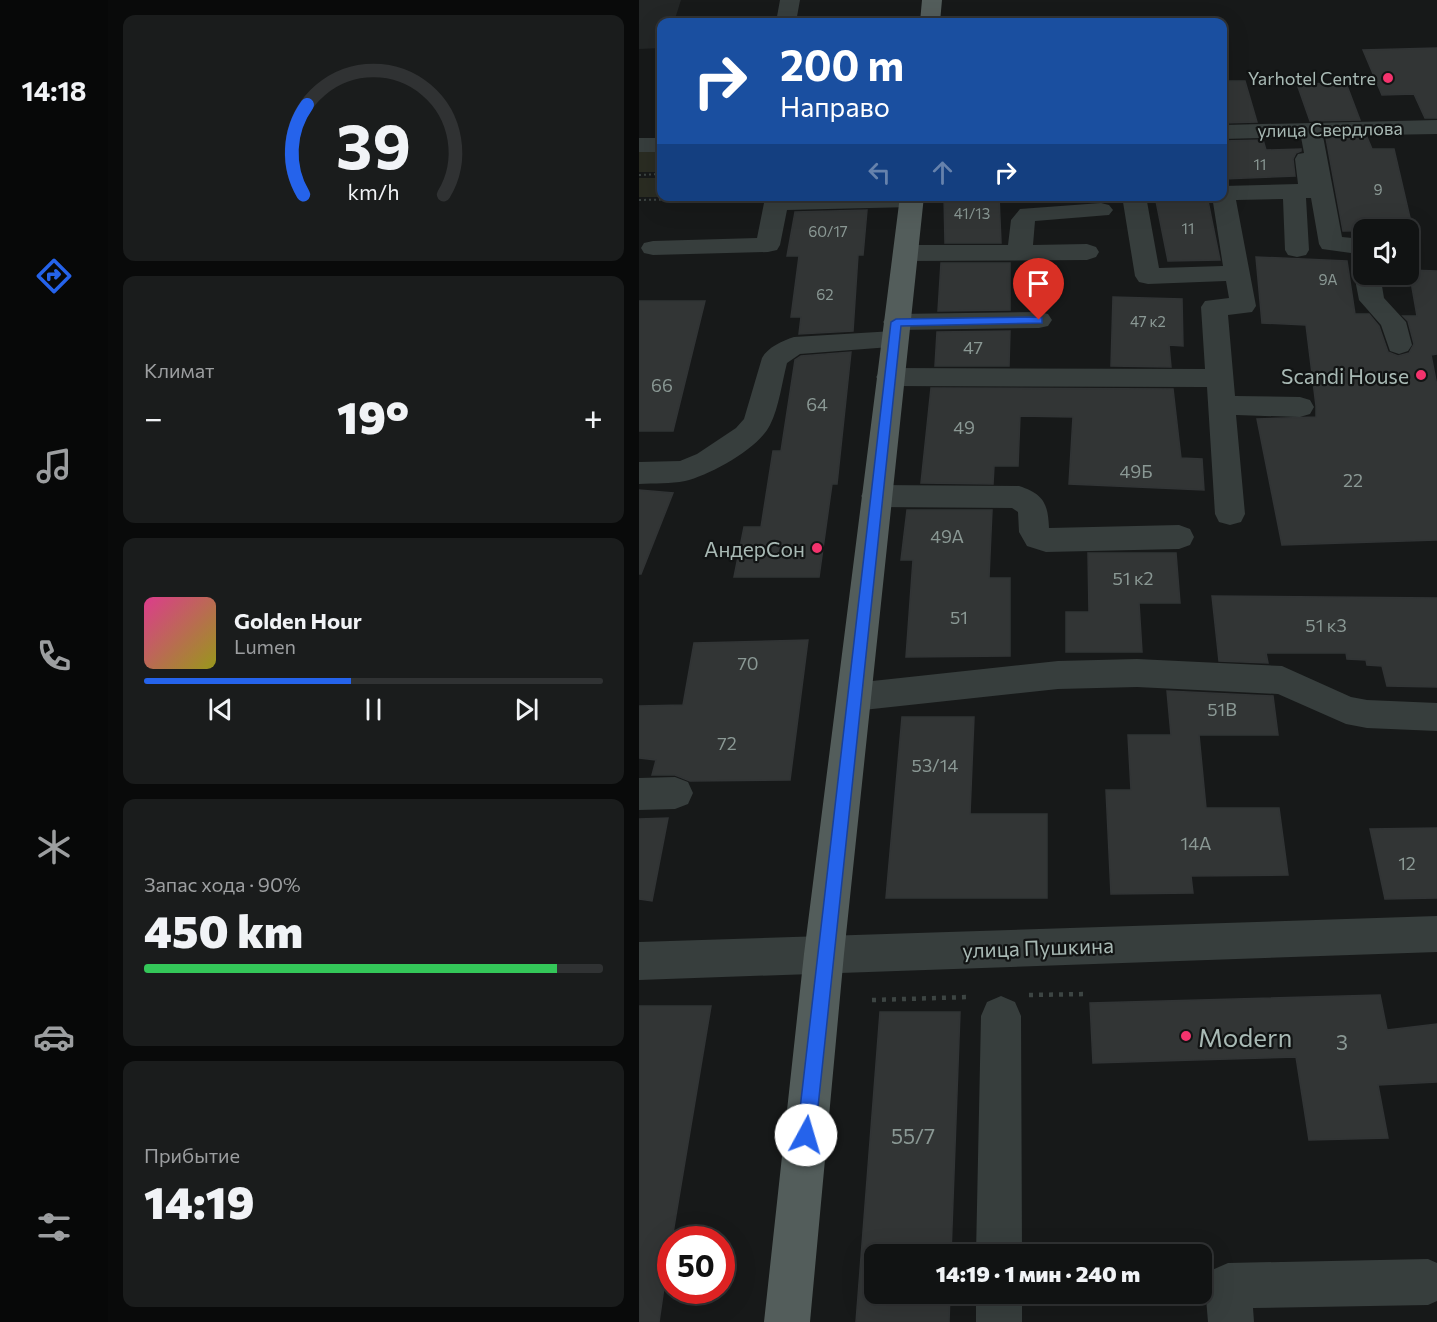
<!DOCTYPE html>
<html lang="ru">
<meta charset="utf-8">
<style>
body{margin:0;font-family:Commissioner,sans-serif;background:#1a1c1c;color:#f1f3f6;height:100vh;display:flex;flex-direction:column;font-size:22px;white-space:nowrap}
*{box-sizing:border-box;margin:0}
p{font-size:20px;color:#9c9ea0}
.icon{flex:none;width:33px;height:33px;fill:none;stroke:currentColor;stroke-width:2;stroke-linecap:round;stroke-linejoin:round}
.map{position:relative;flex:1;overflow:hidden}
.details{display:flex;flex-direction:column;gap:15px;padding:15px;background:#090a0a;width:531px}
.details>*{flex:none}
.guide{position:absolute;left:18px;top:18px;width:570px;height:183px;border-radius:12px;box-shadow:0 6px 24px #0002,0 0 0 2px #303233;background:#1a4fa0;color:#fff;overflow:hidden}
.fabs{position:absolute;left:714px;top:219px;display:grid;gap:12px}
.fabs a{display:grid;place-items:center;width:66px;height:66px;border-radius:12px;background:#111313;box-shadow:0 6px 24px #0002,0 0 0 2px #303233;font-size:30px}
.speed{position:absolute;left:18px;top:1226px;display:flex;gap:12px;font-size:30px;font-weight:700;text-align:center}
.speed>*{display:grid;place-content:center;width:78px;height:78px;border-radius:50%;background:#111313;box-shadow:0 6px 24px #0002,0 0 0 2px #303233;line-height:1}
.speed .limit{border:9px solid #d22;background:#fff;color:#111}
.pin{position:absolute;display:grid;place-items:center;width:51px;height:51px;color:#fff;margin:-62px -26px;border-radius:50% 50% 50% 0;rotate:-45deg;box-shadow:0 0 6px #0007}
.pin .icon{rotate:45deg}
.me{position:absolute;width:66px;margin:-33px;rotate:6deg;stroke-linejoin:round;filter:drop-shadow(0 0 4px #0008)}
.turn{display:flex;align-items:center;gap:21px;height:126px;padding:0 24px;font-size:27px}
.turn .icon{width:78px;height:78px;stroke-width:2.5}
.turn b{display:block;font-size:42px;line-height:51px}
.lanes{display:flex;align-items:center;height:57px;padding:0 24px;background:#0003;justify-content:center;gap:30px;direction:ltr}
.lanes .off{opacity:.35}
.big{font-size:45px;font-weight:800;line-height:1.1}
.details .card{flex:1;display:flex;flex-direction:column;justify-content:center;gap:9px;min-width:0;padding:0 21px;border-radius:12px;background:#1a1c1c}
.details .dial{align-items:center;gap:0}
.dial svg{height:156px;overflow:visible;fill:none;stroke:#303233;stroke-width:7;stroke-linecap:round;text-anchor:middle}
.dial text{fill:#f1f3f6;stroke:none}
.song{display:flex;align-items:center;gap:18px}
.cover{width:72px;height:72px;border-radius:9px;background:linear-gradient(135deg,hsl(330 70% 55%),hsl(60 70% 35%))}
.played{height:6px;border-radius:3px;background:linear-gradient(90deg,#2563eb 45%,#303233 45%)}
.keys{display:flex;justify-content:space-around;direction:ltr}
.heat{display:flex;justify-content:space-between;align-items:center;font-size:33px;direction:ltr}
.charge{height:9px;border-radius:4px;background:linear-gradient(90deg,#34c759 90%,#303233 0)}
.trip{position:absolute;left:225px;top:1244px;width:348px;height:60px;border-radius:12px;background:#111313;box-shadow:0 6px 24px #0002,0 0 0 2px #303233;font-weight:800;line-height:60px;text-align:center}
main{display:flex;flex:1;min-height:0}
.tabs{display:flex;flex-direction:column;width:108px;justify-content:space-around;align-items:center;background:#070808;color:#9c9ea0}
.tabs .icon{width:42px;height:42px}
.tabs .active{color:#2563eb}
.tabs b{font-size:27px;color:#f1f3f6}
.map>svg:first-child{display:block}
</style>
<main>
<nav class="tabs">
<b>14:18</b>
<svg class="icon active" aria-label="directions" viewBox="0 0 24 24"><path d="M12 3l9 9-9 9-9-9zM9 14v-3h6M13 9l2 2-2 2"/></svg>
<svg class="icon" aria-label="music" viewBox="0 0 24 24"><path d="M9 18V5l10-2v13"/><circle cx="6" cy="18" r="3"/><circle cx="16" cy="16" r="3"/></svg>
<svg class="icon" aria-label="phone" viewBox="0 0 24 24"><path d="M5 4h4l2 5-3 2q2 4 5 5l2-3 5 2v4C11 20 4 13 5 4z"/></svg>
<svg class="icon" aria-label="climate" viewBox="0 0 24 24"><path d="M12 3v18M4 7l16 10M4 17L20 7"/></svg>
<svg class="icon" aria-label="car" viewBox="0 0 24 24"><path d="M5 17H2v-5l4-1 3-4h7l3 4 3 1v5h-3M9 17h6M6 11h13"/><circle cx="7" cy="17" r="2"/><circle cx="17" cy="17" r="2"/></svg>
<svg class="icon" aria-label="filters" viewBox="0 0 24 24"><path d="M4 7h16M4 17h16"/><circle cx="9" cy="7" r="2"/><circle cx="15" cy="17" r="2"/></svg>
</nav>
<section class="details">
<div class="card dial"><svg viewBox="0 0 100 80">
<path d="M14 69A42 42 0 1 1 86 69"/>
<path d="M14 69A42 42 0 0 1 16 23" stroke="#2563eb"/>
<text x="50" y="56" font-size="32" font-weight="700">39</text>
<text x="50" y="72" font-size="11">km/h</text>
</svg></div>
<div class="card"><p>Климат</p>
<div class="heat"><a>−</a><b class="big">19°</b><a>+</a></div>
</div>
<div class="card">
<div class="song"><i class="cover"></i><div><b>Golden Hour</b><p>Lumen</p></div></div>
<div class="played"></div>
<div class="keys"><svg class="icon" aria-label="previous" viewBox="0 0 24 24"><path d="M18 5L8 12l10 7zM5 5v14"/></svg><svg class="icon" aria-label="pause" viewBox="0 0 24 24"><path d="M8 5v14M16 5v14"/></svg><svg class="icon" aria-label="next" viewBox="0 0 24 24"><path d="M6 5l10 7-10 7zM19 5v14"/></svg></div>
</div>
<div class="card"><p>Запас хода · 90%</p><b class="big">450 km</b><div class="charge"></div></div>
<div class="card"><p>Прибытие</p><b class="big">14:19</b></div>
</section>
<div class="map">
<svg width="798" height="1322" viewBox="0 0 798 1322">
<rect width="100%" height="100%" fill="#171919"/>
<path fill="#232626" d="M0,0H42L35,22H22V48L0,49Z"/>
<path fill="#2a2c22" d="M0,150H22V172H0Z
M0,178H22V196L55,197H0Z"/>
<path fill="#323535" stroke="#313435" stroke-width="1.5" d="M798,48V118H786L775,94L743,95L724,50Z
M584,81H606L618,122L584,123Z
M707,83L721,120L671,121L658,84Z
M728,137L733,149H755L775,235H770V230L704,231L687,138Z
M624,140L627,150L662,149V151L657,153L654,159L656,176L584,179V141Z
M305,196H360L362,243H306Z
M516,196H568L581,260L529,261Z
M228,210L224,255H219L214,331L160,334L162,317H152L160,256H148L156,212Z
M617,257L708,261L716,314H730L740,326L749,352L759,356L770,353L775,344L769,321L764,316H778L770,270L798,271V354L792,355L798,386V540L643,545L618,419L677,417V406L667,325L623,323Z
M302,263H371V310L299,311Z
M474,297L543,299L544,346L530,345L532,367L472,366Z
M0,301H66L34,431H0Z
M371,331L370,366H296L298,332Z
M212,352L198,484H193L180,577H95L105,527H122L134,451H142L156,360L162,356Z
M292,388L534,389L542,458L563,459L565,490L430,484L434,417L381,416L379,466H355L354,484L282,483Z
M0,490L34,493L2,574H0Z
M268,510H353L350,578H371V656L267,657L274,560H262Z
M449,553H537L541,603H500L503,652H427V612H450Z
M573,596L798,598V687L748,686L743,666L728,665L727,660L708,659L707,653H627L629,663L580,661Z
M169,640L151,780L51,781L36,775H13L17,760L0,758V706L44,705L55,643Z
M528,691L634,696L639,735H560L567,808H640L649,875L552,876L554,893L472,894L467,790H492L489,735H532Z
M263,717H335L331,814H408V898H247Z
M29,818L13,901L0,899V819Z
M798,828V898L746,899L731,829Z
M741,995L748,1030L798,1024V1082L739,1085L749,1138L670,1140L657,1057L454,1063L451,1003Z
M0,1006H72L33,1239H32L20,1322H0Z
M241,1012H321L312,1254H236V1293H311L310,1322H217Z"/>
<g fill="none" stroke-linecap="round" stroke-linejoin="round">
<path stroke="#3d4543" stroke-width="2" stroke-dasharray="2 3" stroke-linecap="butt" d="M0,175L22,174
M0,200L110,198"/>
<path stroke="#3d4543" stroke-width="4.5" stroke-dasharray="4 6" stroke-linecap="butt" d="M390,995L450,994
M233,1000L331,997"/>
<path fill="#373e3d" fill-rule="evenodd" d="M141,0H161L157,22H137Z
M798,120V134L684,136L703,237L724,239V261L715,259L712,253L683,249L680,244L672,198H667L670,250L667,255L658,257L649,255L646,250L644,199L597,200L617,306L613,312L589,315L596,396L661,397L671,400L675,407L671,414L661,417L597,415L606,514L602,522L591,525L580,522L576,514L568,387L251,386L241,383L237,377L241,371L251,368L566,369L562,307L566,301L590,298L587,281L509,284L500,282L496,276L483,196H507L520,268L584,266L573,196H584V186L659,184L656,159L659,154L665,153L662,137L584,139V125Z
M0,138H22V152H0Z
M135,196H282L285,200L281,205L273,207L148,210L141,245L138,250L129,252L14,255L5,253L2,248L5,243L14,241L118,238L125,203L129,198Z
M462,203L470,205L474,210L470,215L396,221L394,245L448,244L457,247L460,252L457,257L448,260L266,261L257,258L254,253L257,248L266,245H369L372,220L381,209Z
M724,267V274H741L745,298L767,322L773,345L769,351L760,354L751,351L742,325L720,300L715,274L719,268Z
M400,312L409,314L413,320L409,326L400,328L257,330L248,328L244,322L248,316L257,314Z
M255,331L264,334L268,340L264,346L161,354L148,363C143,382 140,407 131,425C119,449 71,475 46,481C32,484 15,483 0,484V462L41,461L58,454L97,428L105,419L123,358C129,347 143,341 155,337Z
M237,485L380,486C405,494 409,504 410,528L540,525L551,529L555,537L551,545L540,549L407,552L388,546L380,532L379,512L373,508L237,507L227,504L222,496L227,488Z
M498,659L643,666L712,697L728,700L798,703V731L728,728L707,724L639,694L498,687L419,689L215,711L203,707L198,697L203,687L215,683L419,661Z
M36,777L49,782L54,793L49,804L36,809L0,810V778Z
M798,916V952L0,980V942Z
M362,996L376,1002L382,1016L383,1254H337L342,1016L348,1002Z
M789,1259L798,1263V1301L789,1305L614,1308L615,1322H569L566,1286L573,1270L589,1263Z
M337,1293H383V1322H337Z"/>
<path fill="#535d5b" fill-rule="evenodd" d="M283,0H303L301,22H281Z
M261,196H285L205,954L171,1322H125L165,954Z"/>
</g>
<path fill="#2563eb" stroke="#184099" stroke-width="1.5" d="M400,317L403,318V323L262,326L176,1135L173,1141L167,1144L161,1141L158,1135L252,322L257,319Z"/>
<g fill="#f4336d" stroke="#121414" stroke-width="2">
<circle cx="749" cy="78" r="6"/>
<circle cx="782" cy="375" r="6"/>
<circle cx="178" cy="548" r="6"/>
<circle cx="547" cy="1036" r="6"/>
</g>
<g text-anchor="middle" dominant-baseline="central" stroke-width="4.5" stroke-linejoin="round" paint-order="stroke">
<g font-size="15" fill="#8a9894">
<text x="621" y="164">11</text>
<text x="739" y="189">9</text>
<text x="333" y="213">41/13</text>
<text x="549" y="228">11</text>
<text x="189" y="231">60/17</text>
<text x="689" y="279">9А</text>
<text x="186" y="294">62</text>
<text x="509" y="321">47 к2</text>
</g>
<g font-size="18" fill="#a8b9b4" stroke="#121414" text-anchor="end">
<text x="737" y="78">Yarhotel Centre</text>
</g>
<g font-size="18" fill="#a8b9b4" stroke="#121414">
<text transform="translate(691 129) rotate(-1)">улица Свердлова</text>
</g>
<g font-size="18" fill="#8a9894">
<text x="334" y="347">47</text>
<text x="23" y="385">66</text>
<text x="178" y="404">64</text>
<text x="325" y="427">49</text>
<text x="497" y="471">49Б</text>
<text x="714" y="480">22</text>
<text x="308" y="536">49А</text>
<text x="494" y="578">51 к2</text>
<text x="320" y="617">51</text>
<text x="687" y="625">51 к3</text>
<text x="109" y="663">70</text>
<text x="583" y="709">51В</text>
<text x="88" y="743">72</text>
<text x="296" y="765">53/14</text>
<text x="557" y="843">14А</text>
<text x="768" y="863">12</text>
</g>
<g font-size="21" fill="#a8b9b4" stroke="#121414" text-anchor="end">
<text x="770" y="375">Scandi House</text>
<text x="166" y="548">АндерСон</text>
</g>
<g font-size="21" fill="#a8b9b4" stroke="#121414">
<text transform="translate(399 947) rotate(-2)">улица Пушкина</text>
</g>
<g font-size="21" fill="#8a9894">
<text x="703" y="1041">3</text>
<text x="274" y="1135">55/7</text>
</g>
<g font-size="26" fill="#a8b9b4" stroke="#121414" text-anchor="start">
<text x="559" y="1036">Modern</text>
</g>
</g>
</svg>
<div class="fabs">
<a><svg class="icon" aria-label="sound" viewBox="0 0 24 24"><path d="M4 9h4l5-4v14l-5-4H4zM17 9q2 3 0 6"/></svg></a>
</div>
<div class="speed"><div class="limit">50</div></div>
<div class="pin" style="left:400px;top:320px;background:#d93025"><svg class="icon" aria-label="arrive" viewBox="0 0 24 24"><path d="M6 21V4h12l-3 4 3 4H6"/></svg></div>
<svg class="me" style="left:167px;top:1135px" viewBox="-20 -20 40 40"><circle r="19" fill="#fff"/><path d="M0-13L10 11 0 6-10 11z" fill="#2563eb"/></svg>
<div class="trip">14:19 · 1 мин · 240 m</div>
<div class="guide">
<div class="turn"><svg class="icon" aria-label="right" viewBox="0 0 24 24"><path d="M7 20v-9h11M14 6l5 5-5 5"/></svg><div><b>200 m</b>Направо</div></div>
<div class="lanes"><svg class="icon off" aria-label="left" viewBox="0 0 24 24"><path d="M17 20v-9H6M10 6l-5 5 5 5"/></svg><svg class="icon off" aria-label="ahead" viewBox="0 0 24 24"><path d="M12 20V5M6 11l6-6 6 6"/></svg><svg class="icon" aria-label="right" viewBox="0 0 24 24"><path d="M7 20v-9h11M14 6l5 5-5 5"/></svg></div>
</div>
</div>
</main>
